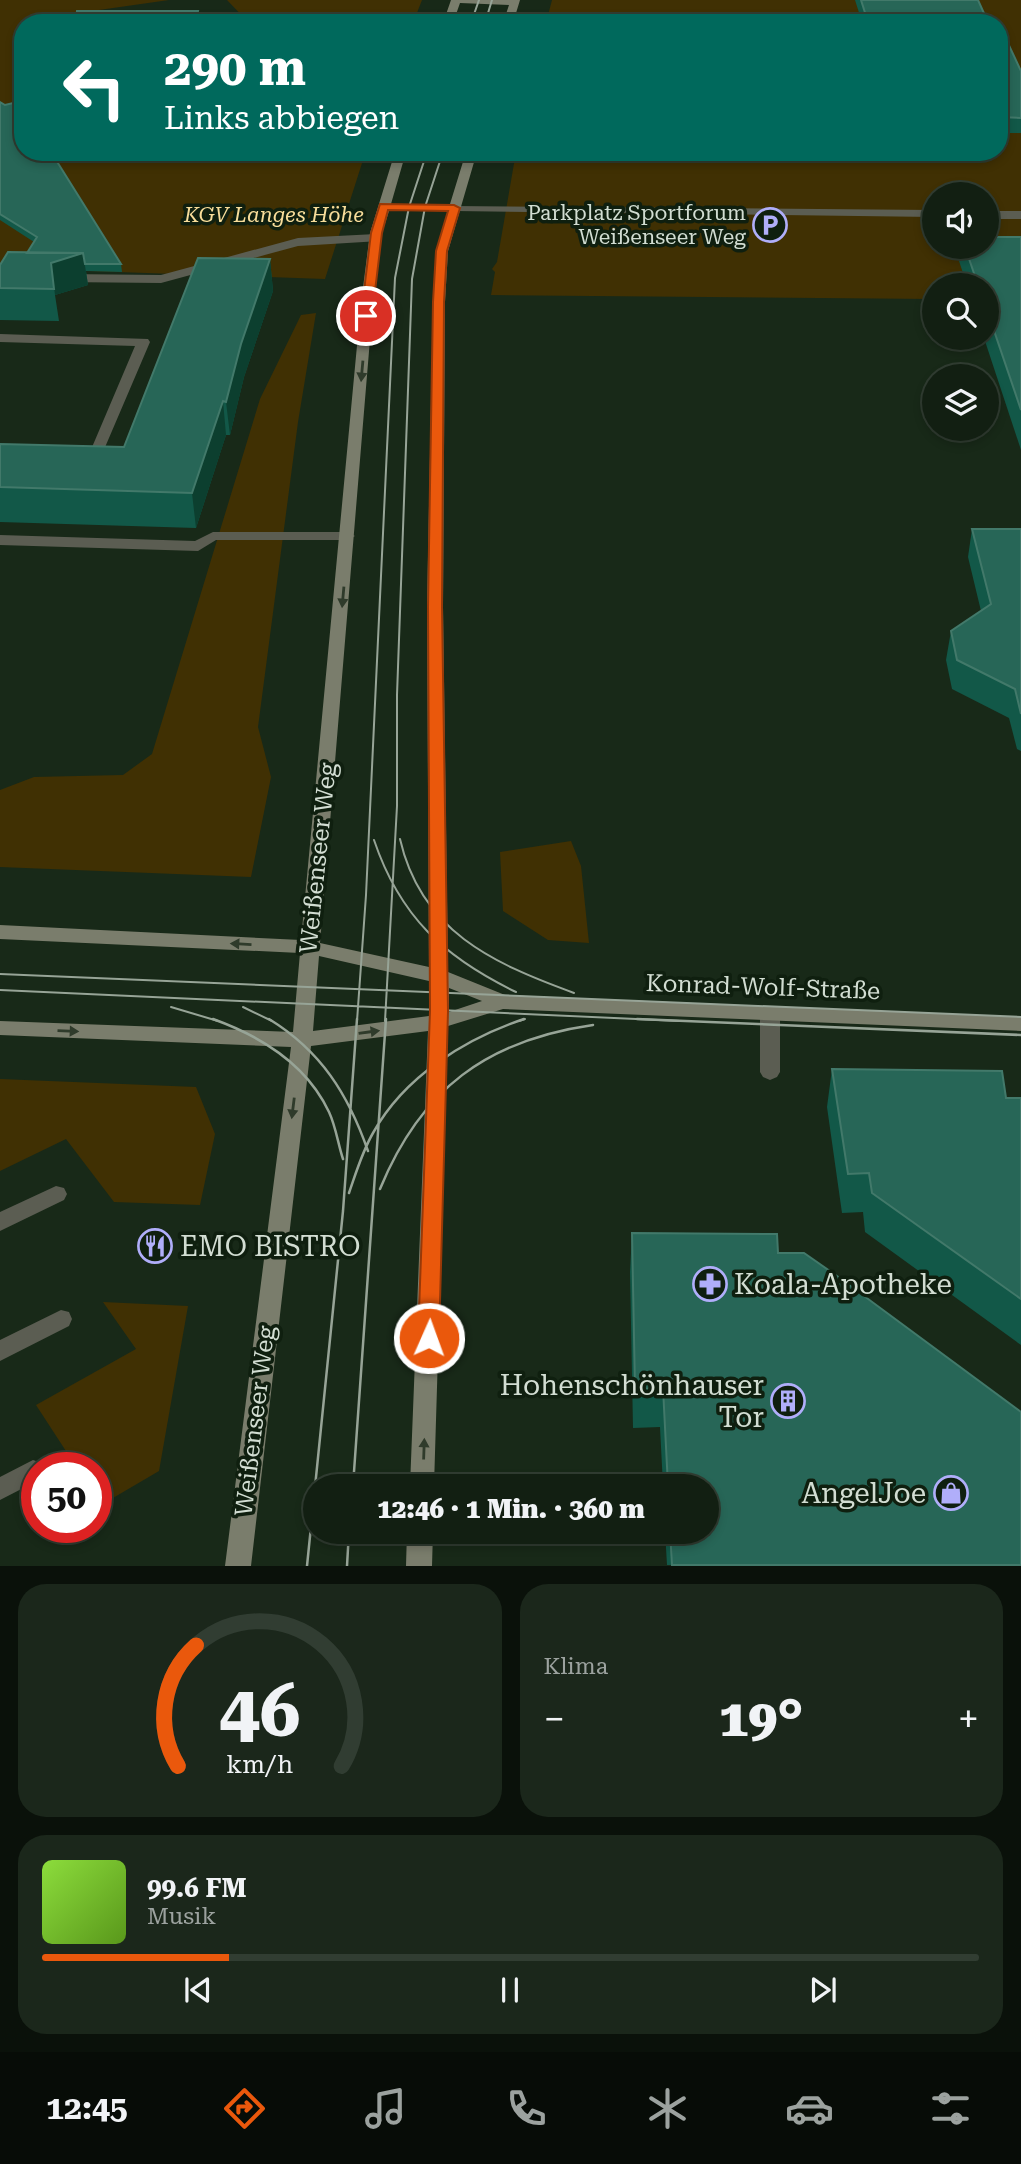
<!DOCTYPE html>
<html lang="de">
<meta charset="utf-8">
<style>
body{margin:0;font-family:"Roboto Serif",serif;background:#1b271b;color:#f1f3f6;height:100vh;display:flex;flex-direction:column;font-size:26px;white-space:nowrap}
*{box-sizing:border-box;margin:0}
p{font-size:23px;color:#9ca29f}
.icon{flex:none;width:38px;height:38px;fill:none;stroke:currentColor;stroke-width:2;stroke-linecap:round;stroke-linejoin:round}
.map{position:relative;height:1566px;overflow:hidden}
.details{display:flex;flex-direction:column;gap:18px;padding:18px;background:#0a110a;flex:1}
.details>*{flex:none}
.banner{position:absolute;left:14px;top:14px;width:994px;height:147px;border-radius:28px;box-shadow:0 4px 10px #0003,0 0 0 2px #313d32;background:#00695c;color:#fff;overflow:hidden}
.fabs{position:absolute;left:922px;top:182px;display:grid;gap:14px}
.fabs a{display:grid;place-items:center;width:77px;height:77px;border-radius:50%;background:#121f12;box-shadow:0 4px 10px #0003,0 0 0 2px #313d32;font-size:35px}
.speed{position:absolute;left:21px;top:1452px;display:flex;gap:14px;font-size:35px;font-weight:700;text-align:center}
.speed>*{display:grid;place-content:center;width:91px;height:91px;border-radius:50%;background:#121f12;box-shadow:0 4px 10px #0003,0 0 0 2px #313d32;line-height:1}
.speed .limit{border:10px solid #d22;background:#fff;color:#111}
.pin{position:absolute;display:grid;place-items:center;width:60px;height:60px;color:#fff;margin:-30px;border:4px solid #fff;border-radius:50%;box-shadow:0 2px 7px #0007}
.me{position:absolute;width:77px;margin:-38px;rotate:2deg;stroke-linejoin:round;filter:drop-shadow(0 0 5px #0008)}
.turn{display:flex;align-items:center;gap:24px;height:147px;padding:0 35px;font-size:32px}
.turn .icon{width:91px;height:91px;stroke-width:2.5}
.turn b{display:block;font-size:49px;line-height:60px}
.big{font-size:52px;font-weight:800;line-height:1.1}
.details .tile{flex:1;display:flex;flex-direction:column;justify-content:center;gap:10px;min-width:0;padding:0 24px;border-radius:28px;background:#1b271b}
.details .dial{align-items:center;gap:0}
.dial svg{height:182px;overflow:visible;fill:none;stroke:#313d32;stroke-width:7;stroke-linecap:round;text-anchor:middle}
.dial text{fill:#f1f3f6;stroke:none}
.song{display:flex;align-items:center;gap:21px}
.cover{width:84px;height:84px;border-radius:10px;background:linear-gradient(135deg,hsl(90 70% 55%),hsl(90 70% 35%))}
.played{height:7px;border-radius:4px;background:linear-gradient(90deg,#ea580c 20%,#313d32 20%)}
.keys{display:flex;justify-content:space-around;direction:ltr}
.heat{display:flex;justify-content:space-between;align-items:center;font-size:38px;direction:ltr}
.details .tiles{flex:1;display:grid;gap:18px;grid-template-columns:1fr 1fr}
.tile:last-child{grid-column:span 2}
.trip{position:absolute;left:303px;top:1474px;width:416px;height:70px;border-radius:35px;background:#121f12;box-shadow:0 4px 10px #0003,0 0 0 2px #313d32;font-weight:800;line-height:70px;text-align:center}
.menu{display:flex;height:112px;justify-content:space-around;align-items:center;background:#070c07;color:#9ca29f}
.menu .icon{width:49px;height:49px}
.menu .selected{color:#ea580c}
.menu b{font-size:32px;color:#f1f3f6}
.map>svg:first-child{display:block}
</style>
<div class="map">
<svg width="1021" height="1566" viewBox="0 0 1021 1566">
<rect width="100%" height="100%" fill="#182918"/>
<path fill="#403003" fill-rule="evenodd" d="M0,0H169L71,14L72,23H23V152H299L363,160L325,279L0,268Z
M227,0H422L413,23H249Z
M552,0H1021V300L987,285H934V299L491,295L495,272L492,269L497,262L516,152H999V23H546ZM934,194H987V247H934Z
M316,313L298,422L258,727L271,777L251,877L0,867V790L34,777L123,775L152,754L260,399L301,315Z
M571,841L581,866L589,943L548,940L503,911L500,852Z
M0,1079L196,1087L215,1134L200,1205L114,1202L66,1139L0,1171Z
M103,1302L188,1306L159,1471L101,1505L96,1498V1468H77L36,1405L136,1349Z"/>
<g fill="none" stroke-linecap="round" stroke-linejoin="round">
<path fill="#5b5d52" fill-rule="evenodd" d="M451,206L934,210V217L455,211L449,208Z
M987,211H1021V219H987Z
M376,234L380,235V241L298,246L161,283L62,282L56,278L62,274L161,275L298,238Z
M0,334L148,339L150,342L97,466L87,467L80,463L87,459L135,346L0,342Z
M213,532H348L355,536L348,540H216L198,551L0,545V535L195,541Z
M770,1007L777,1009L780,1014V1072L777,1077L770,1080L763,1077L760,1072V1014L763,1009Z
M56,1186L64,1188L67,1194L64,1200L0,1231V1212Z
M61,1310L69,1312L72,1319L69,1326L0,1361V1340Z
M33,1460L42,1463L44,1468H37V1481L0,1500V1477Z"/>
<path fill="#7a7d6c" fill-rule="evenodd" d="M451,0H520L513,23H503L509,5L460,3L453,23H443Z
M395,152H406L391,204H450L466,152H477L448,251L445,302L443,607L448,972L505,995L1021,1017V1031L503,1009L448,1026L434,1486H410L428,1031L311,1046L251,1566H225L291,1047L0,1035V1021L293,1032L300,953L0,939V925L301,940L361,303L370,233ZM389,211H448L436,251L433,302L427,607L429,967L320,943L373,303L382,233ZM319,956L429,981V1016L313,1031ZM449,988L482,1001L449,1012Z
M407,1531H433L432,1566H406Z"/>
<path stroke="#97a497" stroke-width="2" d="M471,23L479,0
M485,23L492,0
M400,839C421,931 492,963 574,993
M374,840C400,917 444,957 516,992
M0,974L1021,1017
M0,990L680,1021
M171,1007L218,1021
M243,1007L272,1021
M357,1021L366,895L395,278L409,207L427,152
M385,1021L397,806V695L412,279L425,207L443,152
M519,1021L525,1019"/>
<path stroke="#97a497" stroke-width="2.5" d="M213,1019C260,1036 307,1065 329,1112C336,1127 338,1144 343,1159
M269,1019C321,1051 348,1094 368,1151
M637,1019L1021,1035
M380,1189C421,1089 487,1040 593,1025
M349,1193C356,1173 362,1152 373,1133C404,1077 464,1039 524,1019
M353,1486L386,1019
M307,1566L343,1211L357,1019
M347,1566L349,1531"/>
</g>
<path fill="#125848" d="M855,0H978L987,20L999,23H630L631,17L861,19Z
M999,24L1021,71V133H999Z
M0,102L121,264L122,272L86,271L88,285L55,295L59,321L0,320V265L27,253L34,242L0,220Z
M1021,237V450L984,338H987V285H967L959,261L961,247H987Z
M270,259L273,291L244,377L230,435H226L196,528L0,522V444L124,447Z
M972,529H1021V751L1017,749L1009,718L952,689L946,660L951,631L981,611L968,557Z
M832,1069L1006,1098H1021V1345L865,1232L863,1212L842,1213L827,1107Z
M632,1233L778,1253L1021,1565H667L665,1531H707V1486H663L660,1427L633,1428L630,1272Z"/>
<path fill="#0c3f2f" d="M198,11L199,23H195Z
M83,253L88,285L55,295L51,263Z
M270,259L273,291L244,377L230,435L226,402L241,344Z
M223,401L226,435L196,528L192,493Z"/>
<path fill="#276657" stroke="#42796a" stroke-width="2" d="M861,0H978L987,20H998L999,23H631V17L867,19Z
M77,11H198L195,23H76Z
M999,24L1021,71V118L999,117Z
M0,102L5,105L13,103L23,110V152H51L121,264H85L83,253H27L37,237L0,214Z
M987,237H1021V410L987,310V285H978L965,247H987Z
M8,252L83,253L51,263L54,289L0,288V265Z
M198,258L270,259L241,344L226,402L223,401L192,493L0,487V444L124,447Z
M972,529H1021V714L1015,689L957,660L951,631L991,604Z
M832,1069L1002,1071L1006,1098H1021V1299L872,1193L869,1173L848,1174Z
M632,1233L777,1234L778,1253H804L837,1276L1021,1412V1565H672L670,1531H707V1486H668L663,1388L635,1389Z"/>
<defs><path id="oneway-solid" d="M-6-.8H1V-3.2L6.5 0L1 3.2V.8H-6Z" transform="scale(1.75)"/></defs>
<g fill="#2f3b2b">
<use href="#oneway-solid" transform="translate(362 371) rotate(95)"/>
<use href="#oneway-solid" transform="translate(343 597) rotate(95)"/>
<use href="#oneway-solid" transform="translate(241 944) rotate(-177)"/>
<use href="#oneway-solid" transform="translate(68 1031) rotate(2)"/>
<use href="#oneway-solid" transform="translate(369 1032) rotate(-8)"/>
<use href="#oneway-solid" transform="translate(293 1108) rotate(97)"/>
<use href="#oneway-solid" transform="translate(424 1449) rotate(-88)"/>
</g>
<path fill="#ea580c" stroke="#983908" stroke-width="2" d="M380,204L454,205L460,208L447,251L444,302L442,607L448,1011L439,1338L436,1344L429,1347L421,1344L418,1338L430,1011L428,607L433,302L436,251L448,211L388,210L382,233L372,316L366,320L361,316L371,233Z"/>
<defs>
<g id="parking-ring" transform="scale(1.75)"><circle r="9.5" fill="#0f1f0f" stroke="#b0aefa" stroke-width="1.5"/><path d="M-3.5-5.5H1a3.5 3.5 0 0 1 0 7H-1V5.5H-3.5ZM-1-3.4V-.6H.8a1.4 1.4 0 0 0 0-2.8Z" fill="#b0aefa"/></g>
<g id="restaurant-ring" transform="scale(1.75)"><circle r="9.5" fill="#0f1f0f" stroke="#b0aefa" stroke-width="1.5"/><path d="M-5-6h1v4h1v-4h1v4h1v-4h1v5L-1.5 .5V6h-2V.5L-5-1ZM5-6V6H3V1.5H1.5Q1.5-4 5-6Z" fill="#b0aefa"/></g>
<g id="pharmacy-ring" transform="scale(1.75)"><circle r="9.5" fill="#0f1f0f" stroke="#b0aefa" stroke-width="1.5"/><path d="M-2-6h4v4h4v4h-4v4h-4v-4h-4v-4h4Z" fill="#b0aefa"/></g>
<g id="building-ring" transform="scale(1.75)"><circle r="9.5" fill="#0f1f0f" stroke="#b0aefa" stroke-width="1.5"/><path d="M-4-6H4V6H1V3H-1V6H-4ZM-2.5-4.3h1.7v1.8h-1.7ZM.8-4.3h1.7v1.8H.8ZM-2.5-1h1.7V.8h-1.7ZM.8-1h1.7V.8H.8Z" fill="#b0aefa"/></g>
<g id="shop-ring" transform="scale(1.75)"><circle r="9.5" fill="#0f1f0f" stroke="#b0aefa" stroke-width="1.5"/><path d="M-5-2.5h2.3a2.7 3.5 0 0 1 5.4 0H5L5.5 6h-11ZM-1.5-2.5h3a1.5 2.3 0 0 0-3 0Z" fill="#b0aefa"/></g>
</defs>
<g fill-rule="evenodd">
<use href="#parking-ring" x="770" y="225"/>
<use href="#restaurant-ring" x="155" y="1246"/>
<use href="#pharmacy-ring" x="710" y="1284"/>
<use href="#building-ring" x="788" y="1401"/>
<use href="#shop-ring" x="951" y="1493"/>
</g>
<g text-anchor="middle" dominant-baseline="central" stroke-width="7" stroke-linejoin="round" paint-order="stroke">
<g font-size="21" fill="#d2ddd2" stroke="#0f1f0f" text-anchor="end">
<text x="746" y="213">Parkplatz Sportforum<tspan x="746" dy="24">Weißenseer Weg</tspan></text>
</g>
<g font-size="21" font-style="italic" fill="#f8dd9a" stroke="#0f1f0f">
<text x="274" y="215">KGV Langes Höhe</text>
</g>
<g font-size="24" fill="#d2ddd2" stroke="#0f1f0f">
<text transform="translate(318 858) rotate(-84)">Weißenseer Weg</text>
<text transform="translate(763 987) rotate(2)">Konrad-Wolf-Straße</text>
<text transform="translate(255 1421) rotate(-83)">Weißenseer Weg</text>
</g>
<g font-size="28" fill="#d2ddd2" stroke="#0f1f0f" text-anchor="start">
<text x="180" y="1246">EMO BISTRO</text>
<text x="734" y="1284">Koala-Apotheke</text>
<text x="764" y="1385" text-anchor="end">Hohenschönhauser<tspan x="764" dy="32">Tor</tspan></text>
<text x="926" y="1493" text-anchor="end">AngelJoe</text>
</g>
</g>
</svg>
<div class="fabs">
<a><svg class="icon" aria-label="sound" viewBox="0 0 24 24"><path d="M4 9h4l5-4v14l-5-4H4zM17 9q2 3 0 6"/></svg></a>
<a><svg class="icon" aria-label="search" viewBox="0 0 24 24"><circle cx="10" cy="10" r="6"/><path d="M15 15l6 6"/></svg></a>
<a><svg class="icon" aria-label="layers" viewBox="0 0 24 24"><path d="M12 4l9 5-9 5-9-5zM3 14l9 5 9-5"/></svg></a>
</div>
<div class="speed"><div class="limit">50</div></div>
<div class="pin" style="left:366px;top:316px;background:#d93025"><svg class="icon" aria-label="arrive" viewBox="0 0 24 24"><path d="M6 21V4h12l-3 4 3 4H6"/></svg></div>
<svg class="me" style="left:429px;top:1338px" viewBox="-20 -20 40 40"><circle r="17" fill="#ea580c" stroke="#fff" stroke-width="3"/><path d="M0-11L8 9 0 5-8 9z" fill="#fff"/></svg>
<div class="trip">12:46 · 1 Min. · 360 m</div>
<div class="banner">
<div class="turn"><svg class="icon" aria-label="left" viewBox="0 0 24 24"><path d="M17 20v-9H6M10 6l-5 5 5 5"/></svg><div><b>290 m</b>Links abbiegen</div></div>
</div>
</div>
<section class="details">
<div class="tiles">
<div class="tile dial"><svg viewBox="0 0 100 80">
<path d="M14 69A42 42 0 1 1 86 69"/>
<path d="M14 69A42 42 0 0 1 22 16" stroke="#ea580c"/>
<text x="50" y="56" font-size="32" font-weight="700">46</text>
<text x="50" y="72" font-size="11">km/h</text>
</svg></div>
<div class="tile"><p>Klima</p>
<div class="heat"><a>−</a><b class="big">19°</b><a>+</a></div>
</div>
<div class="tile">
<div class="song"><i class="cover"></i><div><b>99.6 FM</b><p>Musik</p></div></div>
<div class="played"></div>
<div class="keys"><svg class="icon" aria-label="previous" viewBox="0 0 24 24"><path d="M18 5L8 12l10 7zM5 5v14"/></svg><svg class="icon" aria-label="pause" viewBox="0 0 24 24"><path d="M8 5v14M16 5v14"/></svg><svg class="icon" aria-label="next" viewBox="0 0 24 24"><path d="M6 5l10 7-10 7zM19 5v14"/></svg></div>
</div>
</div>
</section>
<nav class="menu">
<b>12:45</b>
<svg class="icon selected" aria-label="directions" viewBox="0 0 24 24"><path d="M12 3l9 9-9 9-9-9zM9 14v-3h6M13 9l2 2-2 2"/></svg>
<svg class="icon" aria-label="music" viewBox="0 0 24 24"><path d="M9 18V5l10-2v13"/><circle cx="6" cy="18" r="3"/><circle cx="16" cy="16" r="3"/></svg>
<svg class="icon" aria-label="phone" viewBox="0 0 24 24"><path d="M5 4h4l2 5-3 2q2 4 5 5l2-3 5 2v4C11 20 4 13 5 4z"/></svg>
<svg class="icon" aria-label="climate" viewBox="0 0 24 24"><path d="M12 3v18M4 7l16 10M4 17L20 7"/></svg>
<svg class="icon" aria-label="car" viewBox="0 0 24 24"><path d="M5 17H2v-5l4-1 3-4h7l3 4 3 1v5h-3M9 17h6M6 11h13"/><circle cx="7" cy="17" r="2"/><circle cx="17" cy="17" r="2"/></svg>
<svg class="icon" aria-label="filters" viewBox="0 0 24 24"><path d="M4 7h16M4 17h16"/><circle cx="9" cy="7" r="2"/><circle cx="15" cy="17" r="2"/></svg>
</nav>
